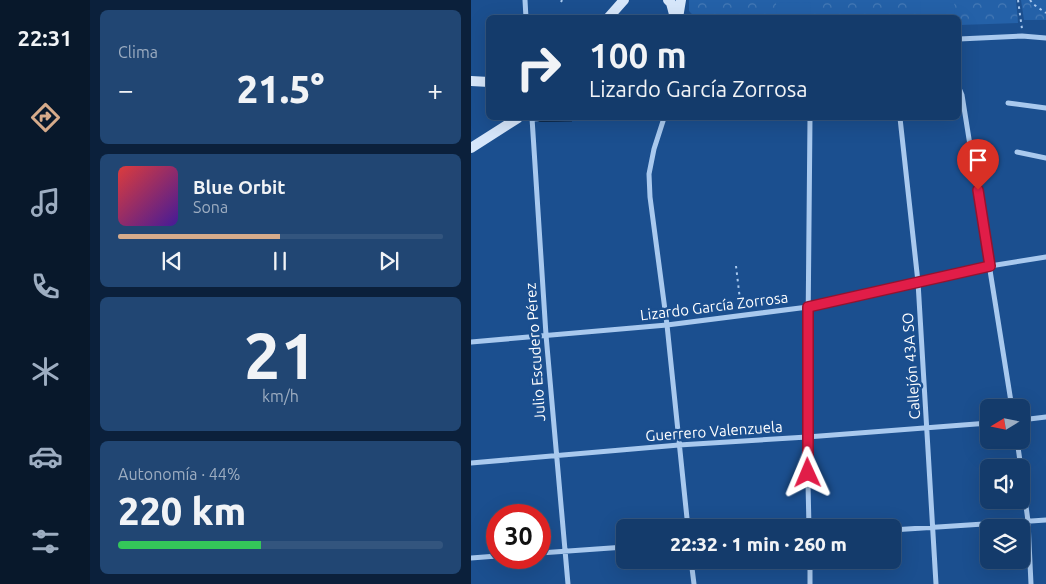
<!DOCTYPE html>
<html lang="es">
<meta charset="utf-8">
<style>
body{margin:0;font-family:Ubuntu,sans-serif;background:#214673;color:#f1f3f6;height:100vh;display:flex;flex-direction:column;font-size:19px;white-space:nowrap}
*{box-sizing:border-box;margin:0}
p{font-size:16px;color:#9dadc1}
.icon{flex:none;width:28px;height:28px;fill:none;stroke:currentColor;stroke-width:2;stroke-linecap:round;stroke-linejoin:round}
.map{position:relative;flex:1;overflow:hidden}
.side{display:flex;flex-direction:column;gap:10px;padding:10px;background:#0b203b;width:381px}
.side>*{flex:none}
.guide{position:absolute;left:15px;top:15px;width:475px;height:105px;border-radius:8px;box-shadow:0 5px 20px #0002,0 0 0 1px #33557e;background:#143b6b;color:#f1f3f6;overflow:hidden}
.needle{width:32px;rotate:260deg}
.fabs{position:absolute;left:509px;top:399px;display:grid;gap:10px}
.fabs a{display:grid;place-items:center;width:50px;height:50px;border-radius:8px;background:#143b6b;box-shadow:0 5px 20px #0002,0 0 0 1px #33557e;font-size:25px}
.speed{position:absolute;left:15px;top:504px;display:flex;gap:10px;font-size:25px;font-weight:700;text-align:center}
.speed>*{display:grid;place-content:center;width:65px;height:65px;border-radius:50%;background:#143b6b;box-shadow:0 5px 20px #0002,0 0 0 1px #33557e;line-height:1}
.speed .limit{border:8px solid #d22;background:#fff;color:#111}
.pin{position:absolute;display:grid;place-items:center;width:42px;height:42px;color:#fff;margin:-51px -21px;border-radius:50% 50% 50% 0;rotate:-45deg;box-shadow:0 0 5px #0007}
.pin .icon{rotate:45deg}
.me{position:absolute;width:55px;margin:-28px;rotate:359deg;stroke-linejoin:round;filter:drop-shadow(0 0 4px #0008)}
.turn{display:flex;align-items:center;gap:18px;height:105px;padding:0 20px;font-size:22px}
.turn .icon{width:65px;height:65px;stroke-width:2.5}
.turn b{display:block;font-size:35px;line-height:42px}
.big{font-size:38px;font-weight:800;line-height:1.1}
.side .widget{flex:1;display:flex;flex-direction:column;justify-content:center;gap:8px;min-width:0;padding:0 18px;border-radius:8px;background:#214673}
.side .dial{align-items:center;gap:0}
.dial b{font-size:65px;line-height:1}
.song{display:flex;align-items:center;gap:15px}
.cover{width:60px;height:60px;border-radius:8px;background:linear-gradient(135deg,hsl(0 70% 55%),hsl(260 70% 35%))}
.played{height:5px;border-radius:2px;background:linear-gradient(90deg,#d6ab8b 50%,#33557e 50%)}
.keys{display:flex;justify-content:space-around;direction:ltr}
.heat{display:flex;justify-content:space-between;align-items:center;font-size:28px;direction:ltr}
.charge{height:8px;border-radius:4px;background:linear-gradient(90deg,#34c759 44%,#33557e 0)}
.trip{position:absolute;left:145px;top:519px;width:285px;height:50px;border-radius:8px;background:#143b6b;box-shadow:0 5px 20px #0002,0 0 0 1px #33557e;font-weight:800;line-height:50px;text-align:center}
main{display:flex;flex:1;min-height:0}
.menu{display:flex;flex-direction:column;width:90px;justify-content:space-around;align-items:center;background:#08182b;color:#9dadc1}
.menu .icon{width:35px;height:35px}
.menu .on{color:#d6ab8b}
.menu b{font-size:22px;color:#f1f3f6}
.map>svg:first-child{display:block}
</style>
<main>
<nav class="menu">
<b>22:31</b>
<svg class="icon on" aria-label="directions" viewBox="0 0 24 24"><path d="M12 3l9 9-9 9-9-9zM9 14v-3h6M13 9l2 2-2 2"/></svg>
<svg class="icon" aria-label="music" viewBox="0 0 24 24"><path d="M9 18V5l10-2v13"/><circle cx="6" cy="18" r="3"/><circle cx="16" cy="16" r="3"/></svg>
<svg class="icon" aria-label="phone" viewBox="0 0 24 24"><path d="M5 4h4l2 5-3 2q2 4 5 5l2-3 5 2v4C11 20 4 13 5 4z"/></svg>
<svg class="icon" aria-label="climate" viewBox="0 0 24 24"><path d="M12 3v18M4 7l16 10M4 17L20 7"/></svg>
<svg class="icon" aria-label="car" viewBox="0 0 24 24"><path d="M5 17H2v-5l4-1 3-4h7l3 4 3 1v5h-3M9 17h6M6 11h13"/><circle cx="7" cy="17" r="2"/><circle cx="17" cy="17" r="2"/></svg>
<svg class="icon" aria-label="filters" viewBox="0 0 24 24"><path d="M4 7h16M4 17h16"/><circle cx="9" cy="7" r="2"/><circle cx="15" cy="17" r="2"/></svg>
</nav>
<section class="side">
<div class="widget"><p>Clima</p>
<div class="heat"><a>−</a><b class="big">21.5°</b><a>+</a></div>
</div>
<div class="widget">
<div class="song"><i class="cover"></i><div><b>Blue Orbit</b><p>Sona</p></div></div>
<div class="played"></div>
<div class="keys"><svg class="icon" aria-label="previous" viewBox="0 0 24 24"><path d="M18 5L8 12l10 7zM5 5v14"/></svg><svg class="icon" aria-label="pause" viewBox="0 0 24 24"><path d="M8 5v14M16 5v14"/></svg><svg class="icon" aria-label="next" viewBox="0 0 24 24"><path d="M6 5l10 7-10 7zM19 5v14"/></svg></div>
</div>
<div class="widget dial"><b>21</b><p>km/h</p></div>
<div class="widget"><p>Autonomía · 44%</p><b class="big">220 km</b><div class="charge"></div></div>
</section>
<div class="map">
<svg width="575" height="584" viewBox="0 0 575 584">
<defs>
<pattern id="park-crowns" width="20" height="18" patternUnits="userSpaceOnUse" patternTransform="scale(1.25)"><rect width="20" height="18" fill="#2461a8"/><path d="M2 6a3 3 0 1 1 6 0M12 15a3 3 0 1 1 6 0" fill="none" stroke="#4579b5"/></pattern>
<pattern id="building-cross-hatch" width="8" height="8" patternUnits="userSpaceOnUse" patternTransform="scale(1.25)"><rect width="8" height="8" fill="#2a66ad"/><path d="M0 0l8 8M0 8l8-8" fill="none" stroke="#4a7db9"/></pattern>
<filter id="shadow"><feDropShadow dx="5.5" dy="3" stdDeviation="1" flood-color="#0009"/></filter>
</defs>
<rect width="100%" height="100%" fill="#1b4f8f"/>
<path fill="url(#park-crowns)" d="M218,0H545L547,23L488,25V18H225L218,11Z
M550,0H575V20H553Z"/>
<path fill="#2461a8" d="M449,0H483L484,17H450Z
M339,2L340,17H306L305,3Z"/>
<path fill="url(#building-cross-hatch)" stroke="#cfe3fa" filter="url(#shadow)" d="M64,118H97L62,121L61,119Z"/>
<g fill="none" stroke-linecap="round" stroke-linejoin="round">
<path stroke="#a9c9ee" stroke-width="2" stroke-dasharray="2.5 4" stroke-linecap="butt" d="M547,0L551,29
M559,0L562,4L575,13
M90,2L91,0
M265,266L270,308"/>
<path stroke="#a9c9ee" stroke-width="5" d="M54,0L55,18
M488,39L551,36L575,38
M488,88L491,95L541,408
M537,103L575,108
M61,118L75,335L97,584
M193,118L183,149L178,174L179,197L196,325L217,528
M429,118L447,282L465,584
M546,152L575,158
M0,342L196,325L337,307L519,266L575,257
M550,420L575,417
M546,440L550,468
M0,463L208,445L336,437L518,423
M550,469L557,521L560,584
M338,528L336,437L339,118
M421,530L575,520
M69,553L154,547
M0,558L26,556
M220,560L223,584
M339,560V584"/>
<path stroke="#d6e6fa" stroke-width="10" d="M197,0L200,3L204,18
M137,18L153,0
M207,18L210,0
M0,81L18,82
M0,148L47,118"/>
</g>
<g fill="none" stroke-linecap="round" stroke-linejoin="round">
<g stroke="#92132f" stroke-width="12">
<path id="route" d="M337,473V307L519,266L507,190"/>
</g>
<use href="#route" stroke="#e11d48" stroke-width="9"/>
</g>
<g text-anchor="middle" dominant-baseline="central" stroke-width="5" stroke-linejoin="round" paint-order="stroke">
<g font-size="15" fill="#fff" stroke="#1b4f8f">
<text transform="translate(243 306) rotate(-7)">Lizardo García Zorrosa</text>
<text transform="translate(64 352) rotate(-94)">Julio Escudero Pérez</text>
<text transform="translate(440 366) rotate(-94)">Callejón 43A SO</text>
<text transform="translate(243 431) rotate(-4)">Guerrero Valenzuela</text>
</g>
</g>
</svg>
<div class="fabs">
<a><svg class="needle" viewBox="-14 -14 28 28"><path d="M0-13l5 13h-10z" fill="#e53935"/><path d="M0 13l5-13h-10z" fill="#9dadc1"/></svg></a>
<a><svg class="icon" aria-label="sound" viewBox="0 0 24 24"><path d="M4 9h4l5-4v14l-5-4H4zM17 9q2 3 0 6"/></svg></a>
<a><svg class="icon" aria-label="layers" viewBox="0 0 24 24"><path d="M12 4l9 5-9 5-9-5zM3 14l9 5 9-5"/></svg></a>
</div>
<div class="speed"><div class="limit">30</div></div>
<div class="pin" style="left:507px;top:190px;background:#d93025"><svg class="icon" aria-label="arrive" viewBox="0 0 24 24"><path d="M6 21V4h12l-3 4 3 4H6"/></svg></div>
<svg class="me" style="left:337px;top:473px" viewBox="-20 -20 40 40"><path d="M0-17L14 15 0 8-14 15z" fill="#e11d48" stroke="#fff" stroke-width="4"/></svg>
<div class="trip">22:32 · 1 min · 260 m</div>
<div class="guide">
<div class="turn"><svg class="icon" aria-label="right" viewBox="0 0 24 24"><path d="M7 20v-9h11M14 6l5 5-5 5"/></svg><div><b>100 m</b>Lizardo García Zorrosa</div></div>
</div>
</div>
</main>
